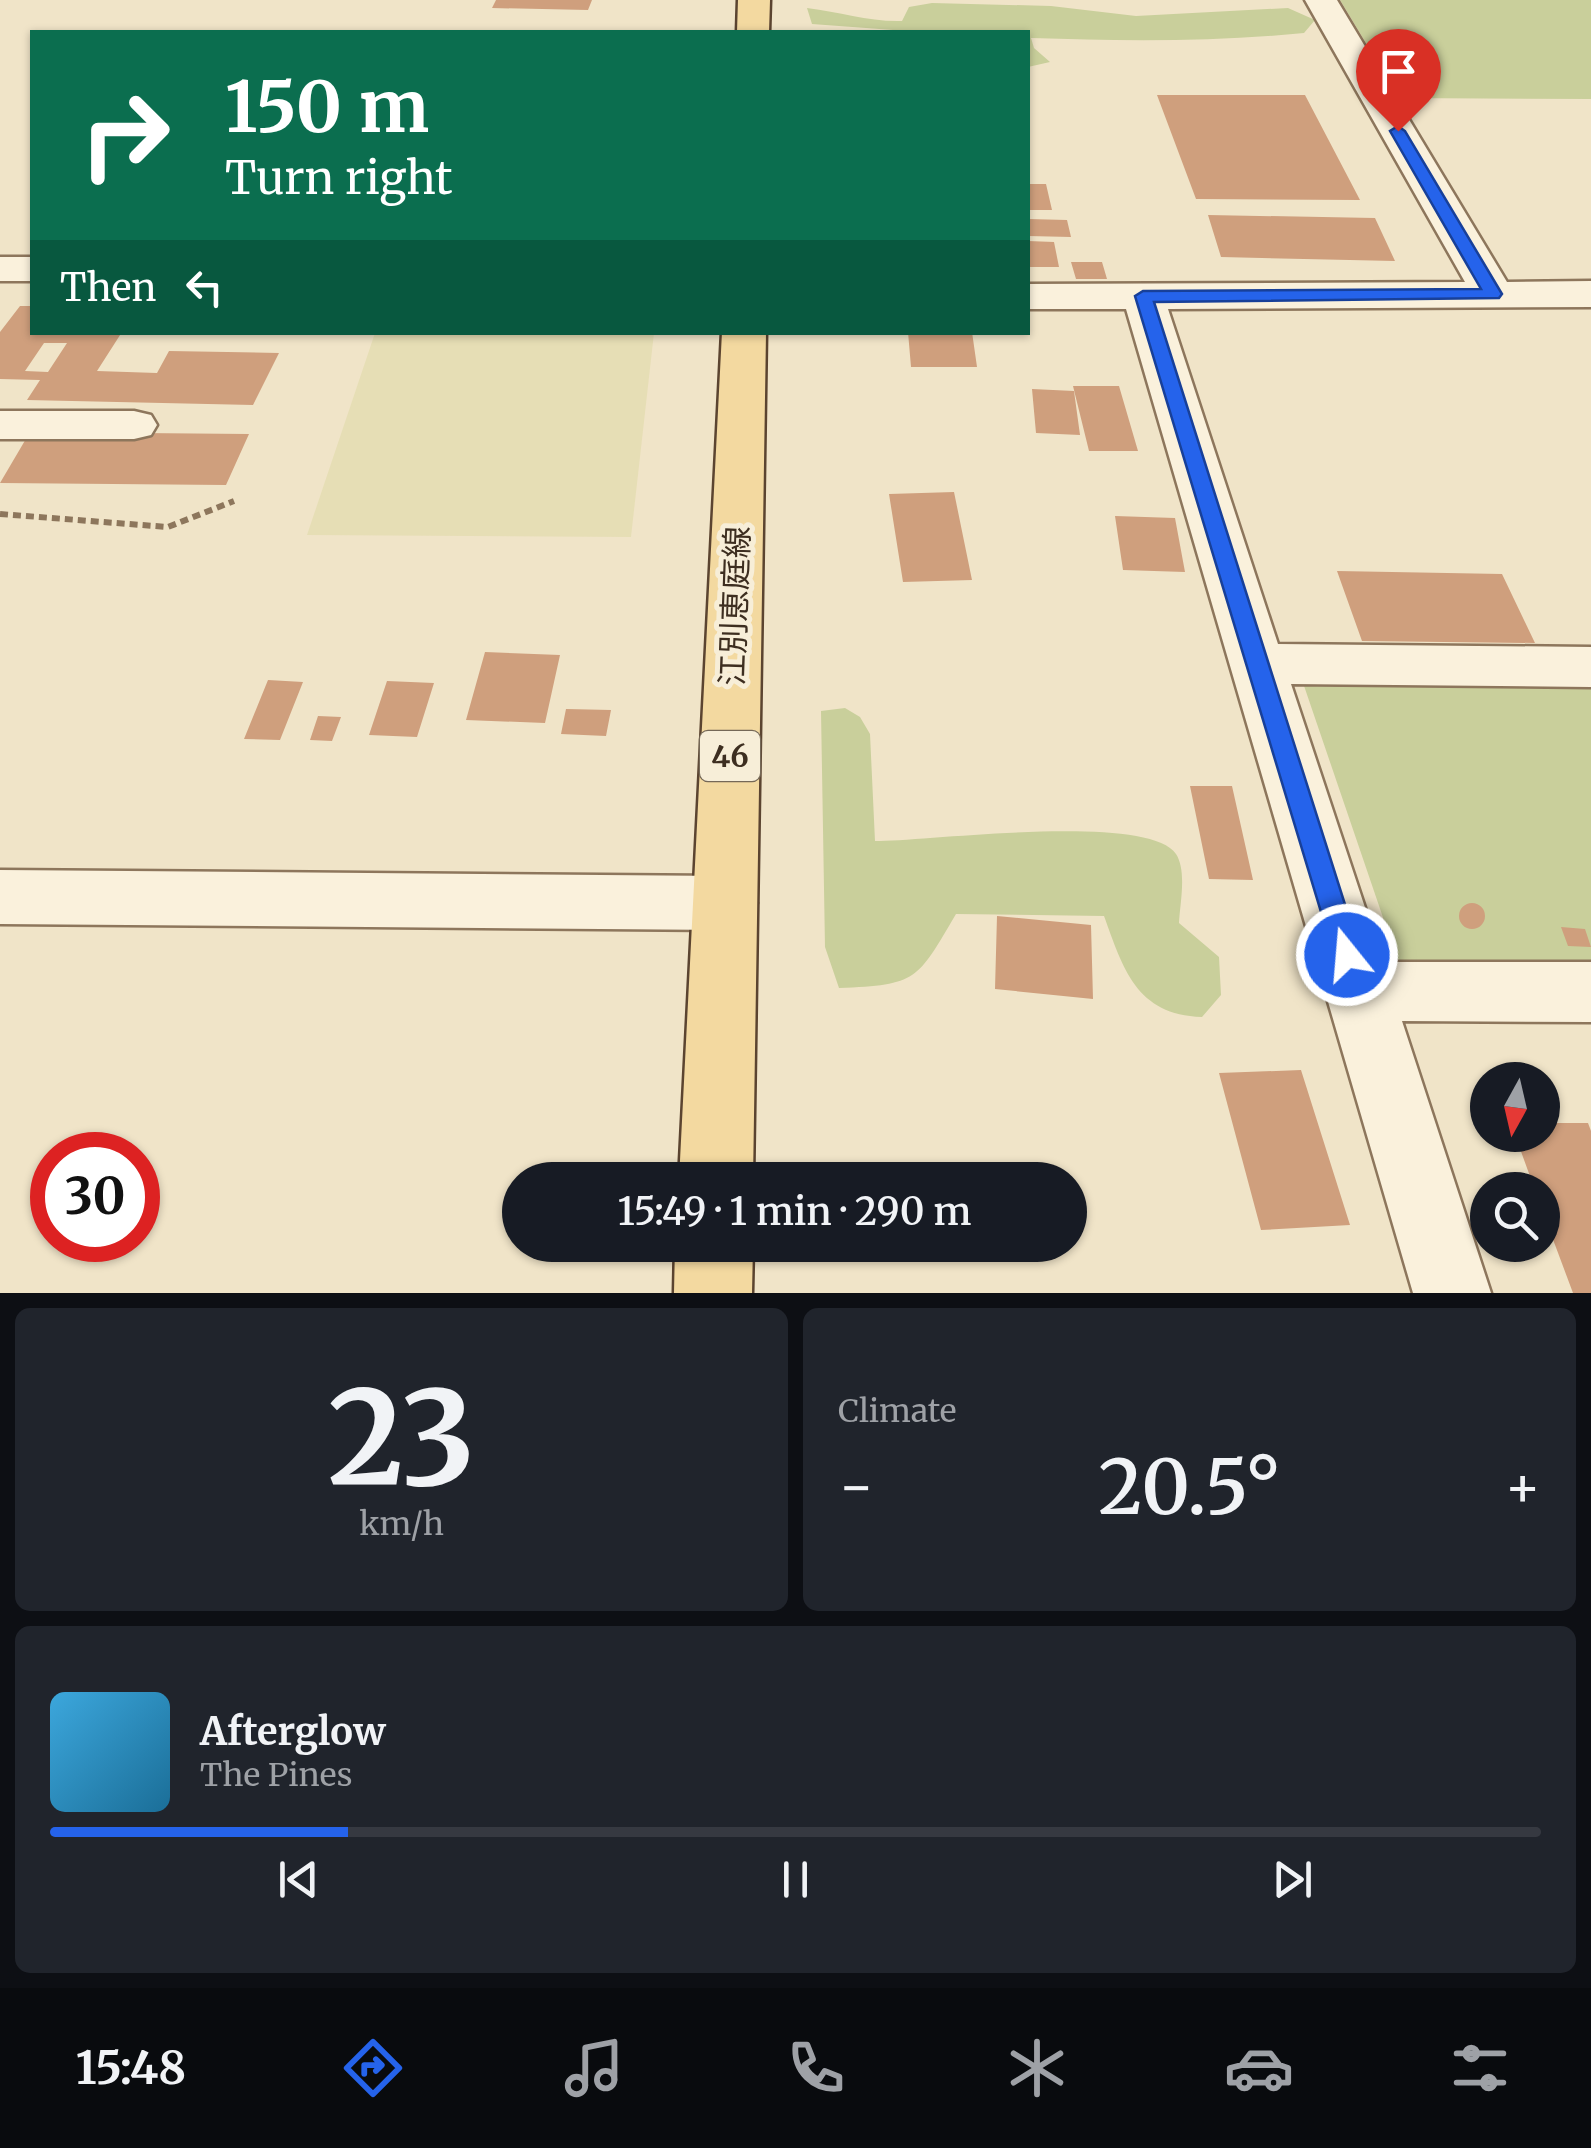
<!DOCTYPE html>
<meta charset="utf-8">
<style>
body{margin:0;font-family:Merriweather,"Noto Sans JP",serif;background:#20242c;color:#f1f3f6;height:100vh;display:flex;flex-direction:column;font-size:38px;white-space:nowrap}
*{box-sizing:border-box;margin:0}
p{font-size:32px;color:#9ea1a6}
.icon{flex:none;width:55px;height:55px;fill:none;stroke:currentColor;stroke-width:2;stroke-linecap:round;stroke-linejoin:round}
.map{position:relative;height:1293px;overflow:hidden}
.side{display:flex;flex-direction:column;gap:15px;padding:15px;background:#0d0f14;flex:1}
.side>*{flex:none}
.top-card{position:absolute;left:30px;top:30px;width:1000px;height:305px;border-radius:0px;box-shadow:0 2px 8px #0004;background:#0b6e4f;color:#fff;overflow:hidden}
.needle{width:65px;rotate:188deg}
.buttons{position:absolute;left:1470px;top:1062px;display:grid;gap:20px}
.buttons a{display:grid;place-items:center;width:90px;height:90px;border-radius:50%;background:#171b24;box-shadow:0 2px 8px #0004;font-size:50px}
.speed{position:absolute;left:30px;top:1132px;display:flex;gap:20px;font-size:50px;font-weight:700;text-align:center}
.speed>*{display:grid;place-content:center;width:130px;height:130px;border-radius:50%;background:#171b24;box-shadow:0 2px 8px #0004;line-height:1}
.speed .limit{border:15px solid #d22;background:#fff;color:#111}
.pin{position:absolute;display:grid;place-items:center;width:85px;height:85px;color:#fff;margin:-102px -42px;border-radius:50% 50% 50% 0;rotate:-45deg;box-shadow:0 0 10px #0007}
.pin .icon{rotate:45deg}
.me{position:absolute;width:110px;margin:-55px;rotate:343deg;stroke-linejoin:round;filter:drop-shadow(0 0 8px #0008)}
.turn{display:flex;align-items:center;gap:35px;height:210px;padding:0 30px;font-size:45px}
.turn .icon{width:130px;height:130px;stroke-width:2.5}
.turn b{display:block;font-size:70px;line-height:85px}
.then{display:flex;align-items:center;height:95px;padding:0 30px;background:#0003;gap:20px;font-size:38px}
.big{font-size:75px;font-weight:600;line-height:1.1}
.side .card{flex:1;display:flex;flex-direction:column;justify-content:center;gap:15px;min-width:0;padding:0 35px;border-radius:15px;background:#20242c}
.side .dial{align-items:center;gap:0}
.dial b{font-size:130px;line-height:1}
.song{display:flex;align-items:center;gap:30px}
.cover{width:120px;height:120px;border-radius:15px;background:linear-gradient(135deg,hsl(200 70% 55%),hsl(200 70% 35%))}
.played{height:10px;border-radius:5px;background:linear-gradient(90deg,#2563eb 20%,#363941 20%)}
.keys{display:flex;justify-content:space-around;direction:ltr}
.heat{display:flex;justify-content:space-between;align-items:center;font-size:55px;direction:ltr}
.side .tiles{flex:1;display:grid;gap:15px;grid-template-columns:1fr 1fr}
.card:last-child{grid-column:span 2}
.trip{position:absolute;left:502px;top:1162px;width:585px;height:100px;border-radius:50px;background:#171b24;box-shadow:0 2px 8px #0004;font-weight:600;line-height:100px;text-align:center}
.tab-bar{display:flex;height:160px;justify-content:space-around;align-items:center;background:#090b0e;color:#9ea1a6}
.tab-bar .icon{width:70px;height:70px}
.tab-bar .selected{color:#2563eb}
.tab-bar b{font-size:45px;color:#f1f3f6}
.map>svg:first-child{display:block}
</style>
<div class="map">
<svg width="1591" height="1293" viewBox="0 0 1591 1293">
<rect width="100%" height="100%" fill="#f0e4c8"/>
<path fill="#e6deb5" d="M375,333H654L631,537L307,535Z"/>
<path fill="#c9cf9b" d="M1340,0H1591V99L1399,98Z
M932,3L1051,6L1136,16L1288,8L1315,20L1304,33C1213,42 1121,41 1031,38L1034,48L1050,62L1028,67V32H920L812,24L807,8C841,12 869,22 902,21L909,7Z
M1301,677H1591V982H1405Z
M845,708L860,717L870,734L875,841C928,841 1148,812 1176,854C1187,871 1180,903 1179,923L1219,957L1221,995L1202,1017C1136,1015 1123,968 1104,916L956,914C917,980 918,985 839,988L825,947L821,711Z"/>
<path fill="#cf9f7d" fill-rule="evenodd" d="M496,0H592L588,10L492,8Z
M1157,95H1305L1360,200L1196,199Z
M1028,184H1046L1052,210H1028Z
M1208,215L1375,218L1395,261L1221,257Z
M1028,219L1067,220L1071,237L1028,236Z
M1028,241L1054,242L1059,267H1028Z
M1071,262H1102L1107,279H1076Z
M20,306H32V332H122L97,371L157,373L169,351L279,353L253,405L27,400L40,380L0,379V332ZM44,343H67L48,372L25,371Z
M908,332H972L977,367H911Z
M1073,386H1119L1138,451H1089Z
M1032,389L1074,391L1080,435L1036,433Z
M30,432L249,434L226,485L0,483Z
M954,492L972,580L903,582L889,494Z
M1115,516L1175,518L1185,572L1123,570Z
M1337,571L1502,574L1535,643L1362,641Z
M485,652L560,655L545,723L466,720Z
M268,680L303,682L280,740L244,739Z
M387,681L434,683L417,737L369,735Z
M566,709L611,710L606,736L561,734Z
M318,716L341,717L332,741L310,740Z
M1190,786H1232L1253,880L1209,879Z
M1459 916a13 13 0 1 1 26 0a13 13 0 1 1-26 0Z
M997,916L1091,925L1093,999L995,989Z
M1561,927L1585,929L1591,947L1568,946Z
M1301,1070L1350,1225L1261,1230L1219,1073Z
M1542,1123H1588L1591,1131V1293H1573L1542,1210V1190H1535L1515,1135H1542Z"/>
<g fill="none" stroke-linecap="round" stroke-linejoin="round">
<g stroke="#8d765c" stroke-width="5">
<path id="minor" d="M1305,0H1337L1507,282L1591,281V307L1168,309L1278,644L1591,647V687L1291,684L1383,962H1591V1022L1402,1021L1491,1293H1413L1126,309H1028V284L1465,282Z
M0,257H32V281H0Z
M0,411H134L151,415L157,425L151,435L134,439H0Z
M0,870L725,876L748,884L757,903L748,922L725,930L0,924Z"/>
</g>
<g stroke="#5b4430" stroke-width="5">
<path id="major" d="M738,0H770L769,32H737Z
M722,332H766L753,1180H679Z
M675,1245H753L752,1293H674Z"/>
</g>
<path stroke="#8d765c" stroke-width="6" stroke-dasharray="8 5" stroke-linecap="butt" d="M0,514L168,527L234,501"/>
<use href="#minor" fill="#faf1dc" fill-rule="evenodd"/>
<use href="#major" fill="#f3d9a0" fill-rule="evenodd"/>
</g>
<path fill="#2563eb" stroke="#184099" stroke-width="2.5" d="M1398,126L1405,131L1502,294L1499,298L1154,302L1361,955L1357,963H1338L1334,955L1135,296L1143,291L1481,289L1390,131Z"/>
<g text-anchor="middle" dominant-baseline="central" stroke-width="10" stroke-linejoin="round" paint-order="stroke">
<rect fill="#f7eed8" stroke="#756857" stroke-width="2.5" x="700" y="731" width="60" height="50" rx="8"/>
<g font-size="30" font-weight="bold" fill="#3d2e20">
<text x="730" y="756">46</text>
</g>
<g font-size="32" fill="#3d2e20" stroke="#f7eed8">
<text transform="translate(735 606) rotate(-88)">江別恵庭線</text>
</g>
</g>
</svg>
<div class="buttons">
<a><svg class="needle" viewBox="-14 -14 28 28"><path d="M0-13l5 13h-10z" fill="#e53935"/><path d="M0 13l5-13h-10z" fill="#9ea1a6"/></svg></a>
<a><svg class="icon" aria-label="search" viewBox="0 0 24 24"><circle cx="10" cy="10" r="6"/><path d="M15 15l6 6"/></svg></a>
</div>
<div class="speed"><div class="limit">30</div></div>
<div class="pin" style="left:1398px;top:131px;background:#d93025"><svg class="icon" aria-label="arrive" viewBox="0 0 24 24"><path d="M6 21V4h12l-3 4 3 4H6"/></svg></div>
<svg class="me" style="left:1347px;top:955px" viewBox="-20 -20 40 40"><circle r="17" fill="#2563eb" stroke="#fff" stroke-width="3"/><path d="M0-11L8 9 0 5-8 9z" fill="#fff"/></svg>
<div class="trip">15:49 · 1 min · 290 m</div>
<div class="top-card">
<div class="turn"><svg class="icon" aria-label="right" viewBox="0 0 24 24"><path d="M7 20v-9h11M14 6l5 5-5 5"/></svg><div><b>150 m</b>Turn right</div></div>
<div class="then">Then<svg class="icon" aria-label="left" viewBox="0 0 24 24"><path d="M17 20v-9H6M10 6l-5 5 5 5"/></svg></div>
</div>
</div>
<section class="side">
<div class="tiles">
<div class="card dial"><b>23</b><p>km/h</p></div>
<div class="card"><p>Climate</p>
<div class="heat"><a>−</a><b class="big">20.5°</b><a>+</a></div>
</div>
<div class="card">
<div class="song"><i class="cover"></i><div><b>Afterglow</b><p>The Pines</p></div></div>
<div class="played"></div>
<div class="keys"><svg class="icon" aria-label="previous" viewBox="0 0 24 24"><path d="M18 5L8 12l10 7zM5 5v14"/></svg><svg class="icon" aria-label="pause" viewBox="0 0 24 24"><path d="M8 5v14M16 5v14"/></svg><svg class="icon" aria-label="next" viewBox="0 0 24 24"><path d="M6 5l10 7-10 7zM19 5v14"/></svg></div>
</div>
</div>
</section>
<nav class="tab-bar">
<b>15:48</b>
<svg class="icon selected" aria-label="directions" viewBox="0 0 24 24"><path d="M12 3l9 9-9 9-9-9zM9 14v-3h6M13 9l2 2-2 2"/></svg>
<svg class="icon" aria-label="music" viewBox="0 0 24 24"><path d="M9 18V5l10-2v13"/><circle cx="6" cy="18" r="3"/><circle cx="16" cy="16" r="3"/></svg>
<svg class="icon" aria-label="phone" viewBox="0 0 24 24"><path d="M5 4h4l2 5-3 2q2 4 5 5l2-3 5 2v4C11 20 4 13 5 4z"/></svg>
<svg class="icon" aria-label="climate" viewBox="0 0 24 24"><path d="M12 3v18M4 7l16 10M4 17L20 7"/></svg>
<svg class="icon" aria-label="car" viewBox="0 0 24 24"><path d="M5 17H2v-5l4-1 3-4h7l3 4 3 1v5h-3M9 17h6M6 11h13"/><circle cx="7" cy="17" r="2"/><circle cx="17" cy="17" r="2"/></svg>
<svg class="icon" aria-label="filters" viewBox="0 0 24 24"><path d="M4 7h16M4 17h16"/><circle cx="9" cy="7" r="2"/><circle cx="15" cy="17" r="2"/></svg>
</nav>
